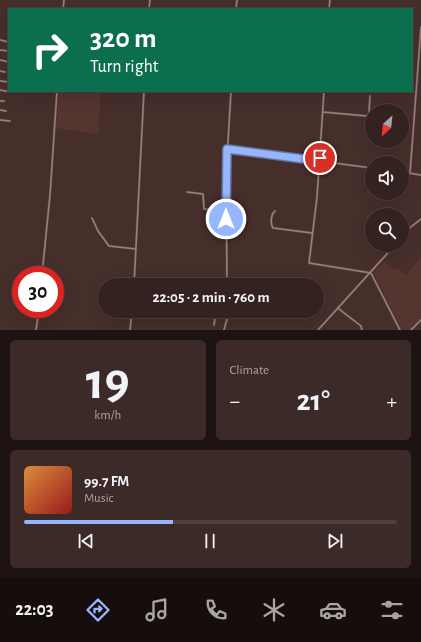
<!DOCTYPE html>
<meta charset="utf-8">
<style>
body{margin:0;font-family:"Alegreya Sans",sans-serif;background:#3c2a29;color:#f1f3f6;height:100vh;display:flex;flex-direction:column;font-size:15px;white-space:nowrap}
*{box-sizing:border-box;margin:0}
p{font-size:13px;color:#a9a4a5}
.icon{flex:none;width:22px;height:22px;fill:none;stroke:currentColor;stroke-width:2;stroke-linecap:round;stroke-linejoin:round}
.map{position:relative;height:330px;overflow:hidden}
.details{display:flex;flex-direction:column;gap:10px;padding:10px;background:#1d1312;flex:1}
.details>*{flex:none}
.banner{position:absolute;left:8px;top:8px;width:405px;height:84px;border-radius:0px;box-shadow:0 4px 16px #0002,0 0 0 1px #4e3f3e;background:#0b6e4f;color:#fff;overflow:hidden}
.needle{width:26px;rotate:207deg}
.tools{position:absolute;left:365px;top:104px;display:grid;gap:8px}
.tools a{display:grid;place-items:center;width:44px;height:44px;border-radius:50%;background:#342220;box-shadow:0 4px 16px #0002,0 0 0 1px #4e3f3e;font-size:20px}
.speed{position:absolute;left:12px;top:266px;display:flex;gap:8px;font-size:20px;font-weight:700;text-align:center}
.speed>*{display:grid;place-content:center;width:52px;height:52px;border-radius:50%;background:#342220;box-shadow:0 4px 16px #0002,0 0 0 1px #4e3f3e;line-height:1}
.speed .limit{border:6px solid #d22;background:#fff;color:#111}
.pin{position:absolute;display:grid;place-items:center;width:34px;height:34px;color:#fff;margin:-17px;border:2px solid #fff;border-radius:50%;box-shadow:0 1px 4px #0007}
.me{position:absolute;width:44px;margin:-22px;rotate:0deg;stroke-linejoin:round;filter:drop-shadow(0 0 3px #0008)}
.turn{display:flex;align-items:center;gap:14px;height:84px;padding:0 16px;font-size:18px}
.turn .icon{width:52px;height:52px;stroke-width:2.5}
.turn b{display:block;font-size:28px;line-height:34px}
.big{font-size:30px;font-weight:700;line-height:1.1}
.details .widget{flex:1;display:flex;flex-direction:column;justify-content:center;gap:6px;min-width:0;padding:0 14px;border-radius:6px;background:#3c2a29}
.details .dial{align-items:center;gap:0}
.dial b{font-size:52px;line-height:1}
.song{display:flex;align-items:center;gap:12px}
.cover{width:48px;height:48px;border-radius:6px;background:linear-gradient(135deg,hsl(30 70% 55%),hsl(0 70% 35%))}
.played{height:4px;border-radius:2px;background:linear-gradient(90deg,#96b6fd 40%,#4e3f3e 40%)}
.keys{display:flex;justify-content:space-around;direction:ltr}
.heat{display:flex;justify-content:space-between;align-items:center;font-size:22px;direction:ltr}
.details .tiles{flex:1;display:grid;gap:10px;grid-template-columns:1fr 1fr}
.widget:last-child{grid-column:span 2}
.trip{position:absolute;left:98px;top:278px;width:226px;height:40px;border-radius:20px;background:#342220;box-shadow:0 4px 16px #0002,0 0 0 1px #4e3f3e;font-weight:700;line-height:40px;text-align:center}
.menu{display:flex;height:64px;justify-content:space-around;align-items:center;background:#150e0d;color:#a9a4a5}
.menu .icon{width:28px;height:28px}
.menu .on{color:#96b6fd}
.menu b{font-size:18px;color:#f1f3f6}
.map>svg:first-child{display:block}
</style>
<div class="map">
<svg width="421" height="330" viewBox="0 0 421 330">
<rect width="100%" height="100%" fill="#462e2b"/>
<path fill="#543530" d="M59,91H101L98,134L56,128Z
M421,257V320L411,330H402L374,273L384,262L396,270L399,269L406,275Z"/>
<g fill="none" stroke-linecap="round" stroke-linejoin="round">
<g stroke="#5d4b48" stroke-width="2.5">
<path id="minor" d="M63,9L64,0
M149,9L150,0
M236,9L237,0
M329,9L330,0
M0,40L9,42
M0,50L9,51
M0,60L9,62
M0,71L5,72
M0,81L9,82
M0,90L11,92
M324,91L317,197L309,263L371,273L400,330
M0,101H4
M0,110L6,111
M323,112L367,116L369,113L370,96
M0,120L10,121
M227,149L372,168
M402,172L421,175
M410,173L421,27
M187,192L203,194L204,209L226,211
M275,211C271,214 270,224 273,228L312,233
M92,218L98,231L109,246L136,249
M402,234L421,219
M42,275L50,195L57,91
M134,285L144,91
M227,285L226,176L231,91
M339,309L361,326L362,330
M214,325L216,311
M36,330L39,309
M130,330L132,311
M224,330L227,319V311
M318,330L395,245
M411,330L421,320"/>
</g>
<use href="#minor" stroke="#9a7e79" stroke-width="1.5"/>
</g>
<g fill="none" stroke-linecap="round" stroke-linejoin="round">
<g stroke="#6276a4" stroke-width="10">
<path id="route" d="M226,219L227,149L319,161L320,158"/>
</g>
<use href="#route" stroke="#96b6fd" stroke-width="7"/>
</g>
</svg>
<div class="tools">
<a><svg class="needle" viewBox="-14 -14 28 28"><path d="M0-13l5 13h-10z" fill="#e53935"/><path d="M0 13l5-13h-10z" fill="#a9a4a5"/></svg></a>
<a><svg class="icon" aria-label="sound" viewBox="0 0 24 24"><path d="M4 9h4l5-4v14l-5-4H4zM17 9q2 3 0 6"/></svg></a>
<a><svg class="icon" aria-label="search" viewBox="0 0 24 24"><circle cx="10" cy="10" r="6"/><path d="M15 15l6 6"/></svg></a>
</div>
<div class="speed"><div class="limit">30</div></div>
<div class="pin" style="left:320px;top:158px;background:#d93025"><svg class="icon" aria-label="arrive" viewBox="0 0 24 24"><path d="M6 21V4h12l-3 4 3 4H6"/></svg></div>
<svg class="me" style="left:226px;top:219px" viewBox="-20 -20 40 40"><circle r="17" fill="#96b6fd" stroke="#fff" stroke-width="3"/><path d="M0-11L8 9 0 5-8 9z" fill="#fff"/></svg>
<div class="trip">22:05 · 2 min · 760 m</div>
<div class="banner">
<div class="turn"><svg class="icon" aria-label="right" viewBox="0 0 24 24"><path d="M7 20v-9h11M14 6l5 5-5 5"/></svg><div><b>320 m</b>Turn right</div></div>
</div>
</div>
<section class="details">
<div class="tiles">
<div class="widget dial"><b>19</b><p>km/h</p></div>
<div class="widget"><p>Climate</p>
<div class="heat"><a>−</a><b class="big">21°</b><a>+</a></div>
</div>
<div class="widget">
<div class="song"><i class="cover"></i><div><b>99.7 FM</b><p>Music</p></div></div>
<div class="played"></div>
<div class="keys"><svg class="icon" aria-label="previous" viewBox="0 0 24 24"><path d="M18 5L8 12l10 7zM5 5v14"/></svg><svg class="icon" aria-label="pause" viewBox="0 0 24 24"><path d="M8 5v14M16 5v14"/></svg><svg class="icon" aria-label="next" viewBox="0 0 24 24"><path d="M6 5l10 7-10 7zM19 5v14"/></svg></div>
</div>
</div>
</section>
<nav class="menu">
<b>22:03</b>
<svg class="icon on" aria-label="directions" viewBox="0 0 24 24"><path d="M12 3l9 9-9 9-9-9zM9 14v-3h6M13 9l2 2-2 2"/></svg>
<svg class="icon" aria-label="music" viewBox="0 0 24 24"><path d="M9 18V5l10-2v13"/><circle cx="6" cy="18" r="3"/><circle cx="16" cy="16" r="3"/></svg>
<svg class="icon" aria-label="phone" viewBox="0 0 24 24"><path d="M5 4h4l2 5-3 2q2 4 5 5l2-3 5 2v4C11 20 4 13 5 4z"/></svg>
<svg class="icon" aria-label="climate" viewBox="0 0 24 24"><path d="M12 3v18M4 7l16 10M4 17L20 7"/></svg>
<svg class="icon" aria-label="car" viewBox="0 0 24 24"><path d="M5 17H2v-5l4-1 3-4h7l3 4 3 1v5h-3M9 17h6M6 11h13"/><circle cx="7" cy="17" r="2"/><circle cx="17" cy="17" r="2"/></svg>
<svg class="icon" aria-label="filters" viewBox="0 0 24 24"><path d="M4 7h16M4 17h16"/><circle cx="9" cy="7" r="2"/><circle cx="15" cy="17" r="2"/></svg>
</nav>
